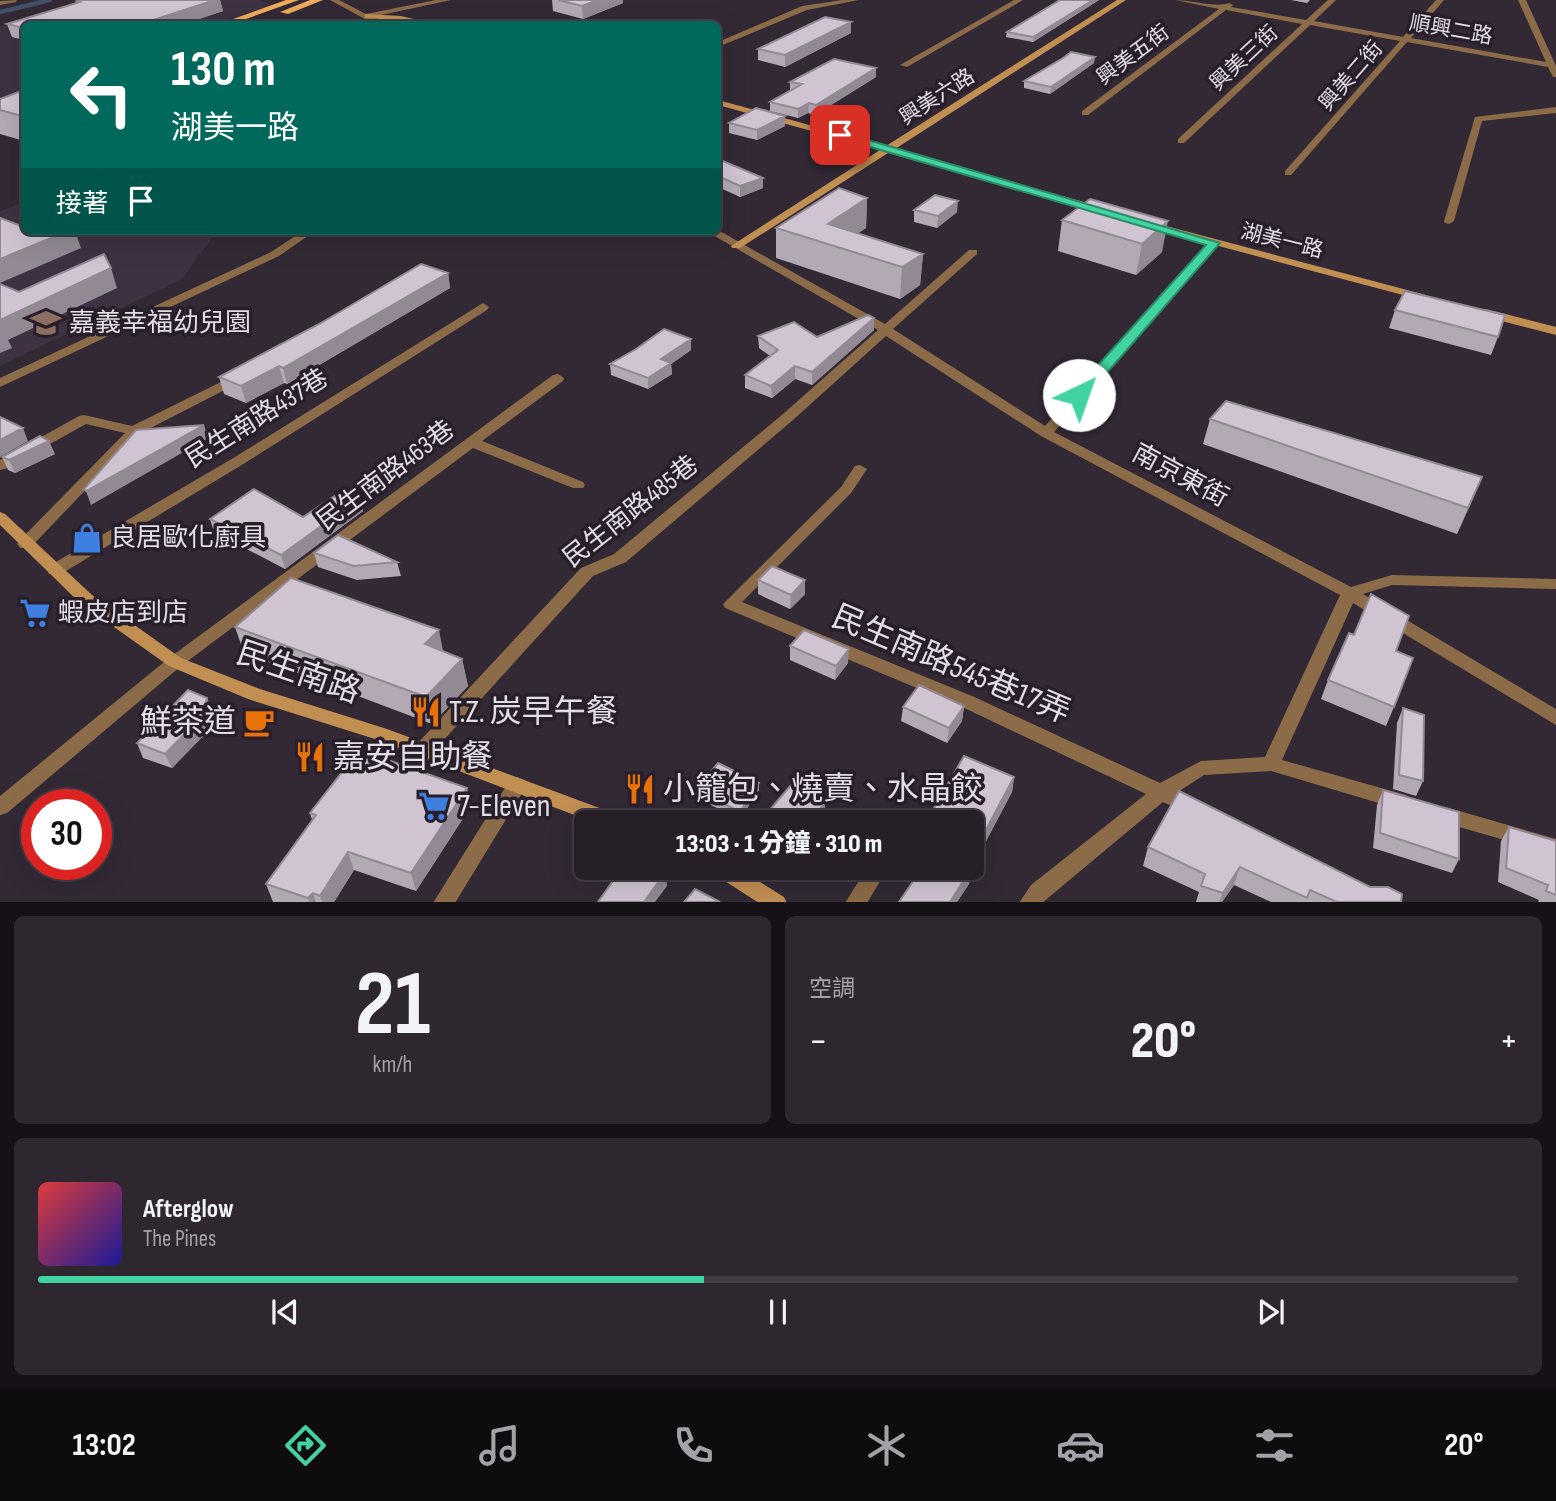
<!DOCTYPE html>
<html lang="zh-TW">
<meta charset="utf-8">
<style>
body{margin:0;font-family:"Sofia Sans Condensed","Noto Sans TC",sans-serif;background:#2e2730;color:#f1f3f6;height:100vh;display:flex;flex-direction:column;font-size:26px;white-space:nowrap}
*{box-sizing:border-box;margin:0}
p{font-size:23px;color:#a4a2a8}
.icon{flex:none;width:38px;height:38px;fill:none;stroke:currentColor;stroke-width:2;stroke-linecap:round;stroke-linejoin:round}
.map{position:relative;height:902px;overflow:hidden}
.drawer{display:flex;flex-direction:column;gap:14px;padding:14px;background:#151116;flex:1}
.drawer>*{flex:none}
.top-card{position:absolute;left:21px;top:21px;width:700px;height:214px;border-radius:10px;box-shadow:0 7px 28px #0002,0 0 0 2px #423d45;background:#00695c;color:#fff;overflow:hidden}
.speed{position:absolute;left:21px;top:789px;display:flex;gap:14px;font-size:35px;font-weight:700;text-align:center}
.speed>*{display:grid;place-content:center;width:91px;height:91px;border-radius:50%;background:#261f28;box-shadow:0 7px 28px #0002,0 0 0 2px #423d45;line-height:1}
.speed .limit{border:10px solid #d22;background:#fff;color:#111}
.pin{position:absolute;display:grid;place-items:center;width:60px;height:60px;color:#fff;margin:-30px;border-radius:14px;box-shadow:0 4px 10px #0006}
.me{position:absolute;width:77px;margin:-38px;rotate:42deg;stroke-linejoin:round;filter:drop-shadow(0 0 5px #0008)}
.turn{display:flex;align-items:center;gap:24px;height:147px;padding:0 35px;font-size:32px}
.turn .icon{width:91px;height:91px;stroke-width:2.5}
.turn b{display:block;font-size:49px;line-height:60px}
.then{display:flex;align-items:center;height:66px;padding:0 35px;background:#0003;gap:14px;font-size:26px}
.big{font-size:52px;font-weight:800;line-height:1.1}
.drawer .widget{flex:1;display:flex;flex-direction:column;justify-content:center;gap:10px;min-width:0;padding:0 24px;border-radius:10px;background:#2e2730}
.drawer .dial{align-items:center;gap:0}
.dial b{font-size:91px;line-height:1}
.song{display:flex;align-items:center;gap:21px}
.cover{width:84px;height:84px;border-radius:10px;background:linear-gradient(135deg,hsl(0 70% 55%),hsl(240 70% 35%))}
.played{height:7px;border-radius:4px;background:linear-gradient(90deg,#42d4a0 45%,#423d45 45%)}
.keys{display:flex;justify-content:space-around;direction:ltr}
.heat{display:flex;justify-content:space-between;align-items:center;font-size:38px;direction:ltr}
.drawer .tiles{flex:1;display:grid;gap:14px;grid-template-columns:1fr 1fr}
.widget:last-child{grid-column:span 2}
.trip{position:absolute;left:574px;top:810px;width:410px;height:70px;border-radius:10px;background:#261f28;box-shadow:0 7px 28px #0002,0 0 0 2px #423d45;font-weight:800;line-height:70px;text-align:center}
.dock{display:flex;height:112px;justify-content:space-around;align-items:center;background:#0f0c10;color:#a4a2a8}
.dock .icon{width:49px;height:49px}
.dock .selected{color:#42d4a0}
.dock b{font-size:32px;color:#f1f3f6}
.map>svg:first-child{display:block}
</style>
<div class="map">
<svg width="1556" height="903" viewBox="0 0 1556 903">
<rect width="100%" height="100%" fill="#322935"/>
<path fill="#3e3142" d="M112,0H259L272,5L214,24H24V90L0,98V26Z
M24,202V231H217L182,279L0,366V211Z"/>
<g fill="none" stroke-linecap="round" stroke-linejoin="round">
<path stroke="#445068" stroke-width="4.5" d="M0,12L50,0"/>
<path fill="#8c6c48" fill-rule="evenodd" d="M17,0L16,2L0,5V1Z
M330,0H339L366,14L436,0H451L372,17L382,24H374Z
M842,0H859L807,10L718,47V42L802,6Z
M1014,0H1023L907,67L900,65Z
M1175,0C1189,0 1219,8 1229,3L1233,5L1231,7L1306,20L1328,0H1336L1314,21L1403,37L1436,0H1444L1411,38L1546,62L1518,0H1526L1556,66V77H1553L1548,67L1407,42L1291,175H1285V171L1400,41L1310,25L1184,143H1178V139L1302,24L1226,10L1088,115H1082V111L1219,9Z
M1556,107V113L1482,121L1454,221L1449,224L1445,223L1444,221L1475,117Z
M718,230L885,324L969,250H977V254L893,329L1045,426L1210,241H1218V245L1054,432L1351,587L1392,575L1556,579V589L1392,585L1363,594L1556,709V725L1353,603L1282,760L1406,795L1409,801L1406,807L1399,809L1271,771L1204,775L1178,792L1197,800L1200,806L1197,812L1190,814L1163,802L1042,903H1019L1031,885L1146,794L960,706L725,608L723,604L841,487L855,466L860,465L867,469L851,493L742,602L972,696L1160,783L1201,761L1265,757L1340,595L1041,436L886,336L793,420L626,562L593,576L430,755L423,757L416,755L414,750L416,745L581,568L614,554L783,414L878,330L706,231Z
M303,231H315L279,256L0,387V378L271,252Z
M483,303L489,307L487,310L245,463L61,574H49L47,570L49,566L235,457Z
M237,374L242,375L243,378L242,381L139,434L30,548H20L17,544L20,540L125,433L86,424L5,469L0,470V460L79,416L84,415L132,426Z
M558,374L564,378L563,381L482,441L583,482L585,485L583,488H573L473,448L181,666L7,813L0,815V796L169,658L553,375Z
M517,777L524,780L527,785L455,903H433L510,780Z
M1442,806L1556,839V855L1435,820L1432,814L1435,808Z
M867,868H888L867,903H845Z"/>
<path fill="#c28f53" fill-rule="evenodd" d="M1117,0H1126L895,149L1102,207V211H1094L888,153L740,248H732L731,246L880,150L718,105V100L886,146Z
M365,14L401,16L436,24L368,18H365Z
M1151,222L1426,295L1428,297L1422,300L1418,299L1147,227V223Z
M1486,309L1556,327V335L1482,316L1480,313Z
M0,512L5,514L92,595L181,658L260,689L387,729L621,816L624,822H593L375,739L248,699L169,666L80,603L0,525Z
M711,868H738L784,897L787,903H759L714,874Z"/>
<path fill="#ecaa5a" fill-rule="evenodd" d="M286,0H299L232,24H219Z
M310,0H323L288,14L280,12Z"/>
</g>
<path fill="#b3a9b5" d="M80,0H220L223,11L184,24H24V40L12,37L7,24L77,3V1Z
M552,0H623V3L583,19L553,11Z
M1060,0H1099L1033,42L1006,37L1007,32Z
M1291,0H1310L1307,3Z
M851,22V33L785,67L758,60V49Z
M1094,63L1050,94L1024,88V81Z
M876,68V77L815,115L808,113L798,118L770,111V102L790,91V82Z
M24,90V141L0,134V99Z
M785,116V126L757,140L729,133V123Z
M718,159L763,188L740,197L718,187Z
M867,198L866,228L858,233L923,254L920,285L900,299L776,258V228Z
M1090,199L1162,252L1136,275L1058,251L1062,220Z
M914,210L957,212L937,228L914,222Z
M448,273L450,288L287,384L284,383L246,403L224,394L219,377Z
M1395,310L1498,337L1491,355L1389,328Z
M874,318V330L812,385L795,379L772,398L745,388V375L770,356L759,348L758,336L817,337Z
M691,339V350L671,364L672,374L648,389L611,375L610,364Z
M1210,419L1471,503L1457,534L1203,444Z
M55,454L15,473L8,470L2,457Z
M360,498L363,511L285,569L214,532L210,519L303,517Z
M314,553L397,562L401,576L357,580L318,567Z
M758,580L805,594L790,609L758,594Z
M235,627L444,652L462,659L468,686L432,724L244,653Z
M1354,635L1396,651L1394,707L1386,726L1321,699L1328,680Z
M790,646L848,663L835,680L790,660Z
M207,698L213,712L208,731L172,768L143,758L137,743Z
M964,706L962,721L947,743L901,721L903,707Z
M1403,708L1423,781L1416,796L1393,789L1397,723Z
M1014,777L1012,792L971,869L969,884L957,902H899L971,822H929V817Z
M696,790H759L740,819L696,798Z
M1383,790L1459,859L1452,873L1373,848L1377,805Z
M1179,791L1401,902H1271L1234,885L1222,902H1196L1199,892L1143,866L1148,847Z
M819,792V800L825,803V818L821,822H767V813Z
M471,806L416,891L354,870L334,902H273L266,884L312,820L310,813Z
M1509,827L1556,841V902H1538L1539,900L1498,882L1501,841Z"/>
<path fill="#928994" d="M215,0H220L223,11L184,24H141Z
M598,0H623V3L583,19L582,6Z
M1093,0H1099L1033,42V37Z
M851,22V33L785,67V55Z
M1095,57L1094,63L1050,94L1051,87Z
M876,68V77L815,115L816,105Z
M809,103L808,113L798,118V109Z
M785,116V126L757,140V130Z
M763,178V188L740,197V186Z
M867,198L866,228L838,247L828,224Z
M958,201L957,212L937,228L938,216Z
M1168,221L1162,252L1136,275L1142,244Z
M68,231H75L81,248L0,283V259Z
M923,254L920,285L900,299L902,267Z
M111,268L117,288L8,340L12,348L0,353V320Z
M448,273L450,288L287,384L283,368Z
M874,318V330L812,385V372Z
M691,339V350L671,364L672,374L648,389V378L661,359Z
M279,366L284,383L246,403L241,386Z
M795,366V379L772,398L771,386Z
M204,425L208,438L91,505L86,491Z
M23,428L28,441L0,457V440Z
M49,441L55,454L15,473L9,460Z
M1482,477L1471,503L1457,534L1468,508Z
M360,498L363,511L285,569L281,555Z
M805,580V594L790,609L791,595Z
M439,630L444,656L425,644Z
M849,649L848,663L835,680L836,666Z
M462,659L468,686L432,724L426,697Z
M207,698L213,712L208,731L172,768L165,754Z
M964,706L962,721L947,743L949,728Z
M1014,777L1012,792L971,870V869L969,884L957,902H950L967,868H971V858Z
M759,783V790L740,819V812Z
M467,788L471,806L416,891L411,873Z
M825,803V818L821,822H809Z
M348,852L354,870L334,902H322L320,896Z
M1240,867L1234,885L1222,902H1219L1223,893Z
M666,871L667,886L655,902H644Z
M313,893L316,902H309L308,898Z"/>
<path fill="#d0c4d3" stroke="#928994" stroke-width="2" d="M80,0H215L141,24H24V28L7,24L80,2L77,1Z
M558,0H598L582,6Z
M1060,0H1093L1033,37L1007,32Z
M825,17L851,22L785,55L758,49Z
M1071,52L1095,57L1051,87L1024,81L1063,58Z
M834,59L876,68L816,105L809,103L798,109L770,102L802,84L790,82Z
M24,90V115L22,116L0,110V99Z
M756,108L785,116L757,130L729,123Z
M718,159L763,178L740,186L718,176Z
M839,188L867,198L828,224L923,254L902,267L776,228Z
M935,195L958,201L938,216L914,210Z
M1090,199L1168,221L1142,244L1062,220Z
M0,218L24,227V231H68L0,259Z
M104,254L111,268L0,320V284L19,292Z
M421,264L448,273L283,368L279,366L241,386L219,377L321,323Z
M1405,291L1505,315L1498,337L1395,310Z
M868,315L874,318L812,372L795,366L771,386L745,375L778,350L758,336L794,322L817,337Z
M664,329L691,339L661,359L671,363L648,378L610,364L636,349Z
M1226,401L1482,477L1468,508L1210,419Z
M0,417L23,428L0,440Z
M204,425L86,491L84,489L136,430Z
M40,436L49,441L9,460L2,457Z
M254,489L303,517L344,490L360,498L281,555L210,519Z
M338,535L397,562L354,566L314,553Z
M772,566L805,580L791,595L758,580Z
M291,578L439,630L425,644L462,659L426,697L235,627Z
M1371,594L1409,616L1396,651L1413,658L1394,707L1328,680L1349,633L1354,635Z
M804,630L849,649L836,666L790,646Z
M919,685L964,706L949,728L903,707Z
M188,690L207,698L202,716L165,754L137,743Z
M1403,708L1424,715L1423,781L1399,775Z
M371,754L467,788L411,873L348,852L320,896L313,893L308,898L266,884L316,815L310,813L350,762Z
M964,756L1014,777L971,858V822H942L929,817Z
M718,763L759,783L740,812L696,790Z
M797,778L819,792L815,797L825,803L809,822H784L767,813Z
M1383,790L1459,812V859L1380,833Z
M1179,791L1370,887H1388L1402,894L1401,902H1337L1310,890L1307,898L1240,867L1223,893L1201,886L1205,874L1148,847Z
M1509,827L1556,841V895L1546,891L1548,885L1506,868Z
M622,868H660L666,871L644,902H598Z
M922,868H970L971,869L950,902H899Z
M695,889L720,902H684Z"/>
<path fill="#42d4a0" stroke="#2b8a68" stroke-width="2" d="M836,133H844L1220,243L1085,398H1074V392L1206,245L836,137Z"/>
<defs>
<g id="school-bare" transform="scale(2.415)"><path d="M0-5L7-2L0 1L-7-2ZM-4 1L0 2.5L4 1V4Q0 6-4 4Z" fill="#8d6e63" stroke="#281f2b" stroke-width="2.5" paint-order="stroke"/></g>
<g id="shop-bare" transform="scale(2.415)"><path d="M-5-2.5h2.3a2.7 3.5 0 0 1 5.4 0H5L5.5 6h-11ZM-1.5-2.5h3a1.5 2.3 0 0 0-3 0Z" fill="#3f7fe0" stroke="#281f2b" stroke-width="2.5" paint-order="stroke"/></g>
<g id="supermarket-bare" transform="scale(2.415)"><path d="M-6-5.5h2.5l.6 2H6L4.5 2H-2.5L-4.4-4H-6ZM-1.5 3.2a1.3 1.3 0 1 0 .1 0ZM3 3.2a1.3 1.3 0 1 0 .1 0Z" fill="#3f7fe0" stroke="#281f2b" stroke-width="2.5" paint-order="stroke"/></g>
<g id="restaurant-bare" transform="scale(2.415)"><path d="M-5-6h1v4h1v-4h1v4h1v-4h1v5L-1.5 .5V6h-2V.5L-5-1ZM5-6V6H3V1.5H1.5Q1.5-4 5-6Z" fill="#e8710a" stroke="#281f2b" stroke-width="2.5" paint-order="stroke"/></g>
<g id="cafe-bare" transform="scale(2.415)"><path d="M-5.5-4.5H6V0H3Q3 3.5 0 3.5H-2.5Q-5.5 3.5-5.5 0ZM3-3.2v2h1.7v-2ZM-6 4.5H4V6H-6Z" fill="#e8710a" stroke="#281f2b" stroke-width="2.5" paint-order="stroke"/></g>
</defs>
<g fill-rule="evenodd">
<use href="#school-bare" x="46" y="323"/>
<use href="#shop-bare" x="87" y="538"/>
<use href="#supermarket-bare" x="35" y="613"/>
<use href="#restaurant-bare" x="426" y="712"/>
<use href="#cafe-bare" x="259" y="722"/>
<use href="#restaurant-bare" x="310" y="757"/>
<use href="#restaurant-bare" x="640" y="789"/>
<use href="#supermarket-bare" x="434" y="806"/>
</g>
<g text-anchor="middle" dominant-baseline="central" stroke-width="7" stroke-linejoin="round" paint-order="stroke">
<g font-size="21" fill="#e2dce4" stroke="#281f2b">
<text transform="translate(1451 30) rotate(10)">順興二路</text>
<text transform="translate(1133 55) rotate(-37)">興美五街</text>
<text transform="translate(1244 58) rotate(-43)">興美三街</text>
<text transform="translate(1351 76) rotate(-49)">興美二街</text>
<text transform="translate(937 97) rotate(-33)">興美六路</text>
<text transform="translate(1282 241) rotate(14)">湖美一路</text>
</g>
<g font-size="26" fill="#e2dce4" stroke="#281f2b" text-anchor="start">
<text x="69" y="323">嘉義幸福幼兒園</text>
<text x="110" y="538">良居歐化廚具</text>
<text x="58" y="613">蝦皮店到店</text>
</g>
<g font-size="26" fill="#e2dce4" stroke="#281f2b">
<text transform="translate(257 419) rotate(-32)">民生南路437巷</text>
<text transform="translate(386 476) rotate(-37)">民生南路463巷</text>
<text transform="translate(1180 476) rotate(28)">南京東街</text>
<text transform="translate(631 512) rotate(-38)">民生南路485巷</text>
</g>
<g font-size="32" fill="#e2dce4" stroke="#281f2b">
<text transform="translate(951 665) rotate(23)">民生南路545巷17弄</text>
<text transform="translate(298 673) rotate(19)">民生南路</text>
</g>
<g font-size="32" fill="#e2dce4" stroke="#281f2b" text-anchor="start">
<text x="449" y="712">T.Z. 炭早午餐</text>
<text x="236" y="722" text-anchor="end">鮮茶道</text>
<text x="333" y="757">嘉安自助餐</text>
<text x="663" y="789">小籠包、燒賣、水晶餃</text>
<text x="457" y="806">7-Eleven</text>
</g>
</g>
</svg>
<div class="speed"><div class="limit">30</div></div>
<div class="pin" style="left:840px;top:135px;background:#d93025"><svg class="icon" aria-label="arrive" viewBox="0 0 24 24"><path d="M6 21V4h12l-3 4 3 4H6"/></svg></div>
<svg class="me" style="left:1079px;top:395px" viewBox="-20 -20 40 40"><circle r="19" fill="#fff"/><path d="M0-13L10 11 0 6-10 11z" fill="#42d4a0"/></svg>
<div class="trip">13:03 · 1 分鐘 · 310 m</div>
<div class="top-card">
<div class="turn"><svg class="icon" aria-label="left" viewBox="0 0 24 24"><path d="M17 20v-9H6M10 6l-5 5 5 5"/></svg><div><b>130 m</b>湖美一路</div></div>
<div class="then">接著<svg class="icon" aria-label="arrive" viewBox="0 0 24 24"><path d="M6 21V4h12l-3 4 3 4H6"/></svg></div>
</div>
</div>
<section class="drawer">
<div class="tiles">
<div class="widget dial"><b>21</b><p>km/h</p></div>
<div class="widget"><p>空調</p>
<div class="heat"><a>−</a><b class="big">20°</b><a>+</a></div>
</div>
<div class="widget">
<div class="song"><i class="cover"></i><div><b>Afterglow</b><p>The Pines</p></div></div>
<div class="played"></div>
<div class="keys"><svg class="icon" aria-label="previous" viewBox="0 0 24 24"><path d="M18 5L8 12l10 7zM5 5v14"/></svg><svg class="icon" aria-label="pause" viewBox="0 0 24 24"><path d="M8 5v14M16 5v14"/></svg><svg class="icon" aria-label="next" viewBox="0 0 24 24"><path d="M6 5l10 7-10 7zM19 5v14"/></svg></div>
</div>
</div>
</section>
<nav class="dock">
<b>13:02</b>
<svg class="icon selected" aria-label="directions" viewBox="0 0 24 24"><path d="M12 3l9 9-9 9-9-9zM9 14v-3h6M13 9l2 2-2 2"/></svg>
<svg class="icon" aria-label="music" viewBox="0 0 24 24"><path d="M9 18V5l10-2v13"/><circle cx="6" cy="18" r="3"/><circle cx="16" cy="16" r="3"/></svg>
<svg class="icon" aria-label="phone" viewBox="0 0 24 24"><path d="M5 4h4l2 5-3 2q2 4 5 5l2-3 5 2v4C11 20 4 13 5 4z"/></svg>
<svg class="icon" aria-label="climate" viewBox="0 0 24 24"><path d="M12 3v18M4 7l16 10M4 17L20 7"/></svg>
<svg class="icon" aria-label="car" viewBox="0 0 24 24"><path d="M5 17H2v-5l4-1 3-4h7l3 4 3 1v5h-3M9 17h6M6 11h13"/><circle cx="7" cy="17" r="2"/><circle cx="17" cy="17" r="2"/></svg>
<svg class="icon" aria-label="filters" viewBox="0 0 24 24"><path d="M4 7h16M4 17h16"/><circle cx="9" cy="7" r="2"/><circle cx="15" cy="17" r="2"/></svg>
<b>20°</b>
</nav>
